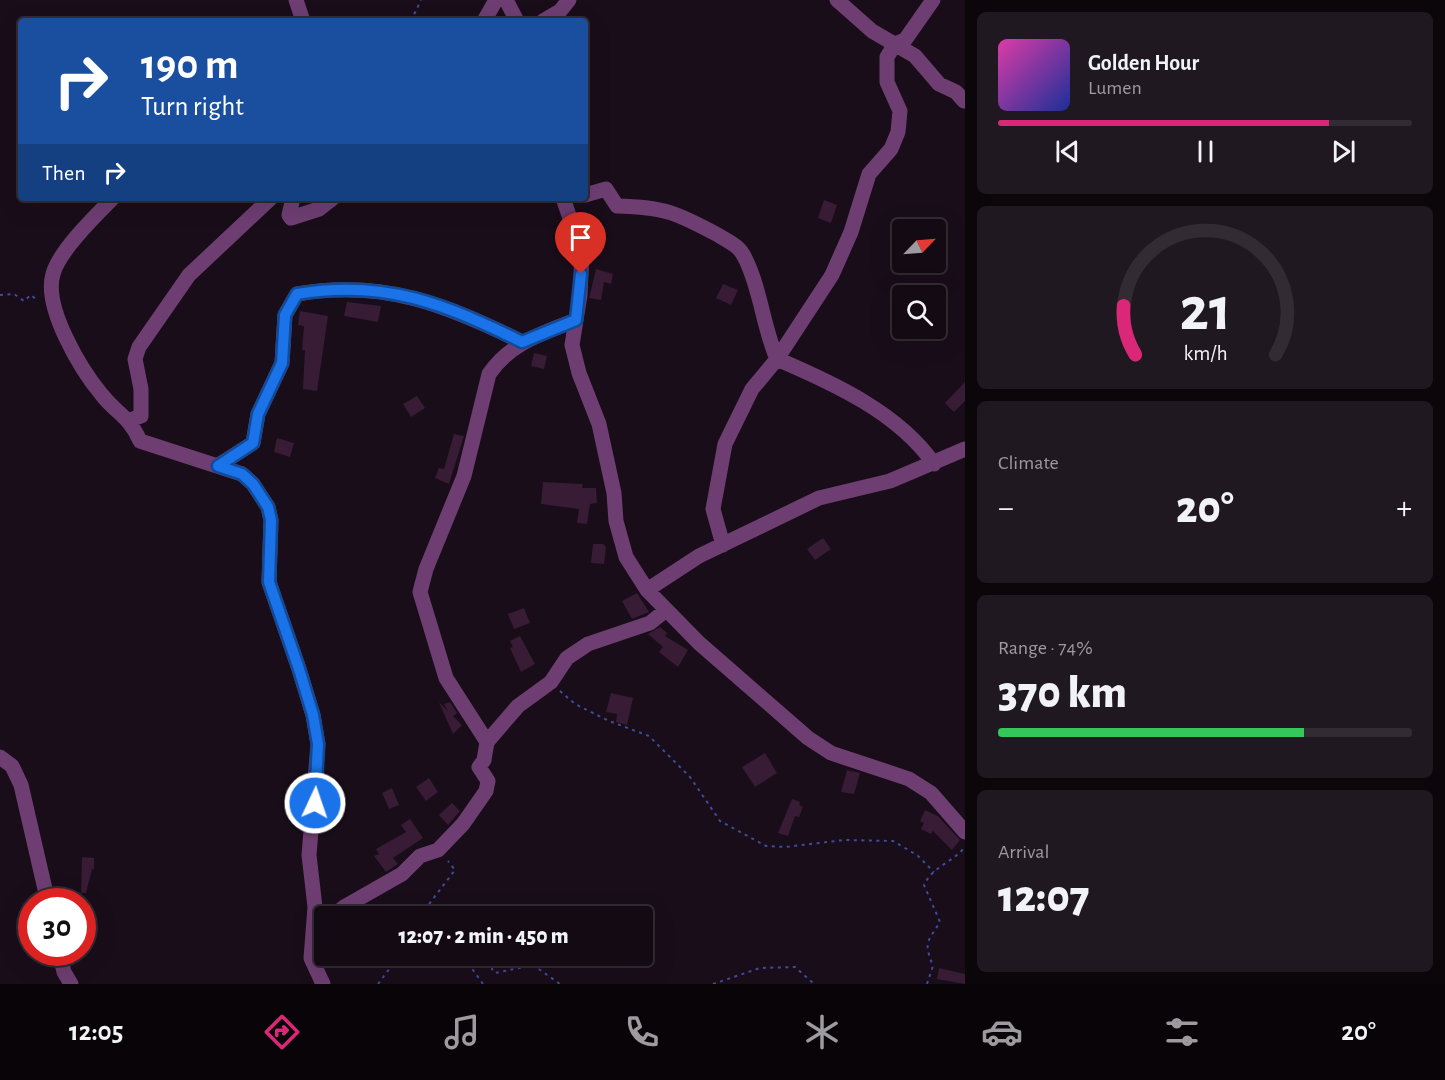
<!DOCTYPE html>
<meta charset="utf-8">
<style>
body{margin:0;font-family:"Alegreya Sans",sans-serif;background:#201821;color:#f1f3f6;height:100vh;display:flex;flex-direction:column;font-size:22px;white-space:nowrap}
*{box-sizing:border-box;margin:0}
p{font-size:20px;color:#9d9aa0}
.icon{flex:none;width:33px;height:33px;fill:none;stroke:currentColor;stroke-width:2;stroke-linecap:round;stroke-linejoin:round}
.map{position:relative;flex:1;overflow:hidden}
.panel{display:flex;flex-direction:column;gap:12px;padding:12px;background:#0a060a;width:480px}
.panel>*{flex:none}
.guide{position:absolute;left:18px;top:18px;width:570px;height:183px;border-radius:6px;box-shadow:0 6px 24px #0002,0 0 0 2px #322b33;background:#1a4fa0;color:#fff;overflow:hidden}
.needle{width:39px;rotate:65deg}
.fabs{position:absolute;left:892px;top:219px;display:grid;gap:12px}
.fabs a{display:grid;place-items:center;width:54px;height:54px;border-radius:6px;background:#130a13;box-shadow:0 6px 24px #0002,0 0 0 2px #322b33;font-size:30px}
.speed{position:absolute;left:18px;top:888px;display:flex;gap:12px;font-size:30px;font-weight:700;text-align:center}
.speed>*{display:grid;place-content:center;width:78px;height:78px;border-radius:50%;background:#130a13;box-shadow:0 6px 24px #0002,0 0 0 2px #322b33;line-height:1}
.speed .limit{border:9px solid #d22;background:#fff;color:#111}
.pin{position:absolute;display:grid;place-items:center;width:51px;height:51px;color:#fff;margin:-62px -26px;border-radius:50% 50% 50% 0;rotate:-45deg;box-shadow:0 0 6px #0007}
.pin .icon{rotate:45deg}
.me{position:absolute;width:66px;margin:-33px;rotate:3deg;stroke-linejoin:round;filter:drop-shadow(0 0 4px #0008)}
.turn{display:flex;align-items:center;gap:21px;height:126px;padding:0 24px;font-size:27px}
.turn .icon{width:78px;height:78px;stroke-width:2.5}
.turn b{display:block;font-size:42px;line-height:51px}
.then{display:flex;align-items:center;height:57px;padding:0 24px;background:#0003;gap:12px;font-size:22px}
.big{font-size:45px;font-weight:800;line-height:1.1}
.panel .widget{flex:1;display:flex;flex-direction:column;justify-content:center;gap:9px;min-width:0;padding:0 21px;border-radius:9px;background:#201821}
.panel .dial{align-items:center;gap:0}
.dial svg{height:156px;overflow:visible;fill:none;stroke:#322b33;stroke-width:7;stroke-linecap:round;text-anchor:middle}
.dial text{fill:#f1f3f6;stroke:none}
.song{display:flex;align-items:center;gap:18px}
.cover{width:72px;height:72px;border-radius:9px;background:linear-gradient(135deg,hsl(320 70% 55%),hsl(230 70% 35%))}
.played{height:6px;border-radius:3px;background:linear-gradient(90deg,#db2777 80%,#322b33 80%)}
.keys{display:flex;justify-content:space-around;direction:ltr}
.heat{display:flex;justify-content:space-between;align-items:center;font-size:33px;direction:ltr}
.charge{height:9px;border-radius:4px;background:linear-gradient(90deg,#34c759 74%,#322b33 0)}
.trip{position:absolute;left:314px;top:906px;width:339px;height:60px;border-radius:6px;background:#130a13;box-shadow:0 6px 24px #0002,0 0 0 2px #322b33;font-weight:800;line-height:60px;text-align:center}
.dock{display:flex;height:96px;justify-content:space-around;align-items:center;background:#080408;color:#9d9aa0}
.dock .icon{width:42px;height:42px}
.dock .on{color:#db2777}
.dock b{font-size:27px;color:#f1f3f6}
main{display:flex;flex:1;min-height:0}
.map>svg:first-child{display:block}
</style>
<main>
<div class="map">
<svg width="965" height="984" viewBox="0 0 965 984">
<rect width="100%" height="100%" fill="#190d19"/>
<path fill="#381b35" d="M824,200L837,205L831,223L818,218Z
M596,269L613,274L611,284L604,282L601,300L589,298Z
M723,284L738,290L731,305L716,298Z
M347,302L381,306L378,322L344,316Z
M300,311L328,316L317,391L303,389L305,350H302L304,326L298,325Z
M534,353L547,356L544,369L531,366Z
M965,382V401L954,412L945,403Z
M417,396L425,408L411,417L403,404Z
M454,434L464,436L449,484L435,478L439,468L444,469Z
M277,438L294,443L290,457L274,452Z
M543,482L583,484L582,488H596L597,503L590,504L587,524L577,523L579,509L541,504Z
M823,538L831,549L815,560L807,549Z
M593,544H603L606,547L604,564L591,563Z
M637,593L649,612L632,619L622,601Z
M524,608L530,623L514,629L508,614Z
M660,627L667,633L665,636L688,650L678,667L659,652L663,647L648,634Z
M520,636L535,664L521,672L510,648L513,647L510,641Z
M611,693L633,698L627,725L616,722L617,714L606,712Z
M439,702L448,711L444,704L450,702L457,713L453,716L462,725L453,734Z
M765,753L777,773L755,787L742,767Z
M847,770L860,773L854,794L841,792Z
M429,778L438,792L426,801L416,787Z
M392,788L399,805L389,809L382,793Z
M792,799L800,802L799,805L803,807L799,817L795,816L788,836L778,833Z
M452,803L460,811L448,825L439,815Z
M925,810L938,816L960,840L952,850L933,831L931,834L921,829L924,823L920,821Z
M410,819L423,838L393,858L398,864L386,872L374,856L379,854L376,849L406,832L401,825Z
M82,857L94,858V869H92L86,893H81Z
M939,968L965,974V984L937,979Z"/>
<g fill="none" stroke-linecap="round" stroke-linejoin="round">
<path stroke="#3c4d9c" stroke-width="2" stroke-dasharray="3 4.5" stroke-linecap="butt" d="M411,21L421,0
M0,295L14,294L24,301L31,295L38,301
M560,691L575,704L609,721L649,736L690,777L720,821L766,846L785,847L844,840L893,841L917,855L934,872
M420,916L455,870L448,861
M455,956L468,963L483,984
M484,956L492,963V969L495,973L533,965L560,984
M378,984L399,956
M713,984L760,968L795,967L814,984
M927,984L933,966C923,941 928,942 940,922L924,885C932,867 953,862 965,847"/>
<path stroke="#6e3e72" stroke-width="15" d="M296,0L303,21
M506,0L517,21
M837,0L872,31L915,56L939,84L956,92L964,101
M484,21L496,0
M543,21L560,11L569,0
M585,195L606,189L617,206C665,207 677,213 718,235C729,242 739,245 745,258C761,290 763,327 777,359C833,383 899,413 934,464
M113,198C96,215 59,251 53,274C43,307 81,370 102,395C117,414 129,416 140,441L242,474L253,484L268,507L271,520L269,582L299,669L313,715L318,744L309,855L315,907L311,958L323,984
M293,198L289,215L291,218L319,209L333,198
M563,198L582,253L580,295L572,345L579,373L599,424L614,493L616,521L626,557L647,590L699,643L808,738L831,753L909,779L931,793L965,832
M130,420L141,416V389L135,359L139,347L189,275L271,198
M217,466L253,443L258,414L282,363L285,315L297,294C383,279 447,305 522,342
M723,545L713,509L725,444L752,389L777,359L832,275L851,232L869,174L891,149L898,132L900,111L887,82V57L895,44L905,40L933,0
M647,590L699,556L819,498L890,481L965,449
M487,742L446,678L420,592L426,569L464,476L489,374C510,343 543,333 576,320
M0,757L12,766L21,785L48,902
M333,916L344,907L402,874L420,856L438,850L463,824L486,791L488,781L479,767L484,760L487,742L518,706L551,682L567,658L588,644L650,623L666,610
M59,952L64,972L71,984"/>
</g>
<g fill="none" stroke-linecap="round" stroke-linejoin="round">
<g stroke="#114b97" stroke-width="15">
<path id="route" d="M315,803L318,744L313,715L299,669L269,582L271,520L268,507L253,484L242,474L218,466L253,443L258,414L282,363L285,315L297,294C385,279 445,304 522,342L576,320L581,274"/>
</g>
<use href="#route" stroke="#1a73e8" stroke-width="10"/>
</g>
</svg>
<div class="fabs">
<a><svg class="needle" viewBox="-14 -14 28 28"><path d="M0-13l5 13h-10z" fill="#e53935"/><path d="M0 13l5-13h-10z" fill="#9d9aa0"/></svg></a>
<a><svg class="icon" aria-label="search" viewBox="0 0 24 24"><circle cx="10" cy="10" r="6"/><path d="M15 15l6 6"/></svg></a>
</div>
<div class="speed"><div class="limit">30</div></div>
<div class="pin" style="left:581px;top:274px;background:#d93025"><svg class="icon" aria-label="arrive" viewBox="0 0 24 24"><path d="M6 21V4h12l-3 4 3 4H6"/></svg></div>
<svg class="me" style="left:315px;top:803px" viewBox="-20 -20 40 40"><circle r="17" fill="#1a73e8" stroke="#fff" stroke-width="3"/><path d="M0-11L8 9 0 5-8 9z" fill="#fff"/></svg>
<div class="trip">12:07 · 2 min · 450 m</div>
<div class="guide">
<div class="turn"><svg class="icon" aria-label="right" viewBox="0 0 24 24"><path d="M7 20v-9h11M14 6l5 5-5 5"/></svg><div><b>190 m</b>Turn right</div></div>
<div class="then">Then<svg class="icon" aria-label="right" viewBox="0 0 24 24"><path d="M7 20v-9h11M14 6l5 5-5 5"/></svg></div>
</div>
</div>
<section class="panel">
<div class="widget">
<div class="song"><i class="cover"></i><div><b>Golden Hour</b><p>Lumen</p></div></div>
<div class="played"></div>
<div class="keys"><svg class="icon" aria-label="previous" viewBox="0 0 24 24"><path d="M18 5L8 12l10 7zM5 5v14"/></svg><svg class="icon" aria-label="pause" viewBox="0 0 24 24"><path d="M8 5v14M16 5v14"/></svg><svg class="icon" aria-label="next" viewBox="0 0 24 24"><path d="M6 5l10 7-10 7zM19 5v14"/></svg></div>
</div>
<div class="widget dial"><svg viewBox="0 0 100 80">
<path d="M14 69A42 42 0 1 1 86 69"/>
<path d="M14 69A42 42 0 0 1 8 44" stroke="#db2777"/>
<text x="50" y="56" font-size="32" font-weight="700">21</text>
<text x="50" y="72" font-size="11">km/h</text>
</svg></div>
<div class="widget"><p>Climate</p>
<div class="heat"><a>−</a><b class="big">20°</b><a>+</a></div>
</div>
<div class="widget"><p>Range · 74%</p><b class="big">370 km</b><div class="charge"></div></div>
<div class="widget"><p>Arrival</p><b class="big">12:07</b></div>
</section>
</main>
<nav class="dock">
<b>12:05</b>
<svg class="icon on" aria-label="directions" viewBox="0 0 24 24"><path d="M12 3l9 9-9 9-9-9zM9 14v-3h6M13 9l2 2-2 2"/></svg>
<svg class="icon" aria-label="music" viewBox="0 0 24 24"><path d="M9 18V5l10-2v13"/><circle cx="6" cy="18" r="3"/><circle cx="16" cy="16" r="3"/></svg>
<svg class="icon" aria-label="phone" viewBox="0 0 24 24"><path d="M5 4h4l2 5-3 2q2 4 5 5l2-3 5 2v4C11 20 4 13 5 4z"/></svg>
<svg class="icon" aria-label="climate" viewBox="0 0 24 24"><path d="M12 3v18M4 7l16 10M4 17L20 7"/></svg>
<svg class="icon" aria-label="car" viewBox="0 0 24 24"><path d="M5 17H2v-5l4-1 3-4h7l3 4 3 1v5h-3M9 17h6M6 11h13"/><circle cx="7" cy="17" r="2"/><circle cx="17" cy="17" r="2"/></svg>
<svg class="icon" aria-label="filters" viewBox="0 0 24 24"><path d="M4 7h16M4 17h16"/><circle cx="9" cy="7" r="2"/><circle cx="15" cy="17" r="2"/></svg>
<b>20°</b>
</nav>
